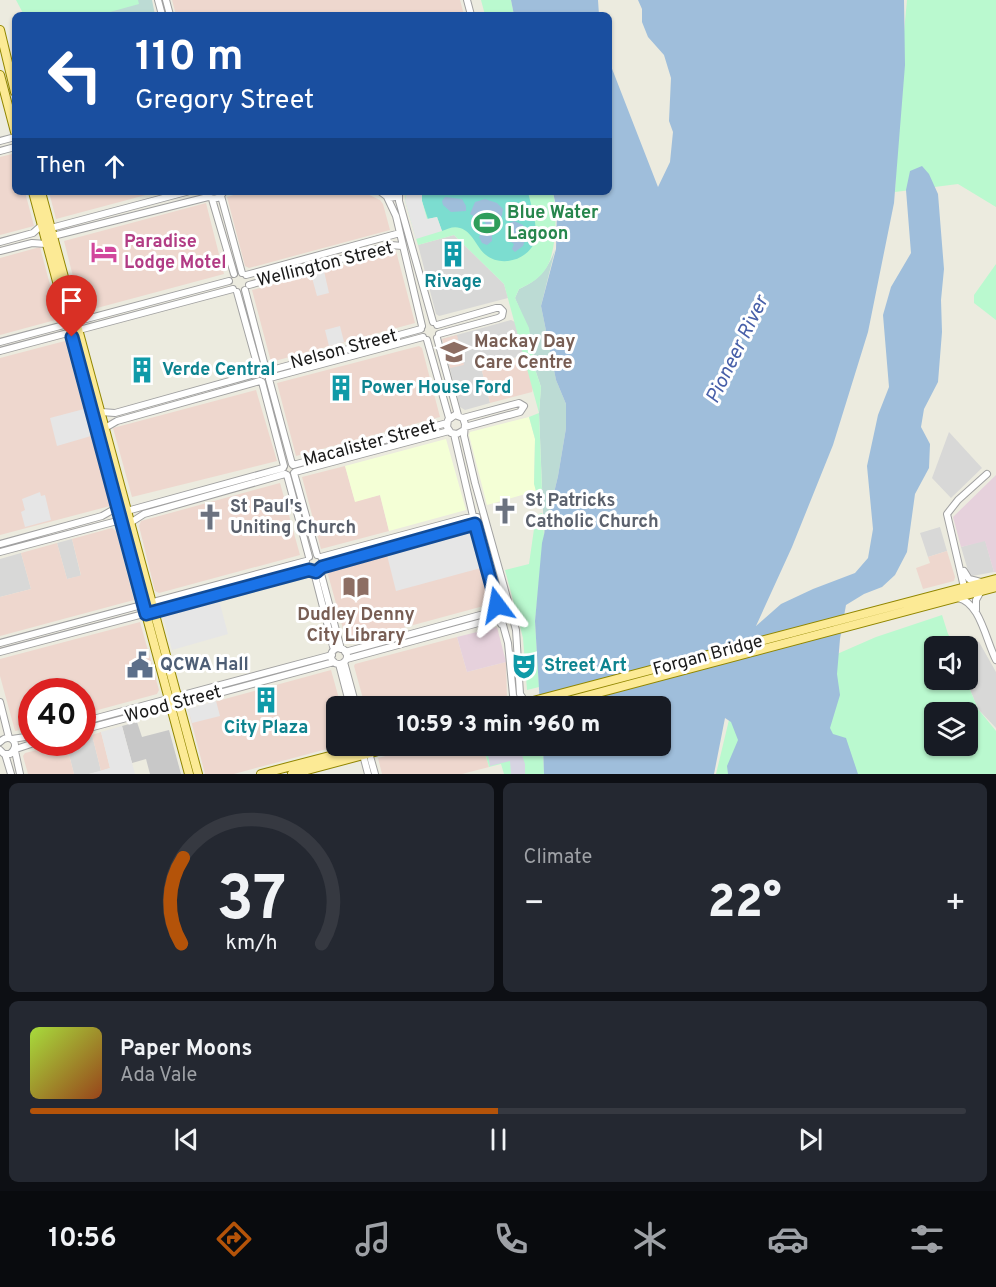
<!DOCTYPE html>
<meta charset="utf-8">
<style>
body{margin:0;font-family:Overpass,sans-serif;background:#242831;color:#f1f3f6;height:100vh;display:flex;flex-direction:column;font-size:22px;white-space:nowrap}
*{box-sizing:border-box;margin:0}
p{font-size:20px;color:#9ea1a6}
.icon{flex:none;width:33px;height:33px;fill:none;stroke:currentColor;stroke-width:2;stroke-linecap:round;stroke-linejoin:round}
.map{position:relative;height:774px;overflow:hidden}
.panel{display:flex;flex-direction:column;gap:9px;padding:9px;background:#0d0f14;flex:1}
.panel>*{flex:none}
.top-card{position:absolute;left:12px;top:12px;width:600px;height:183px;border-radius:9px;box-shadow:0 2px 4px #0004;background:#1a4fa0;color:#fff;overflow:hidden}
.tools{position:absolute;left:924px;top:636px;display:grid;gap:12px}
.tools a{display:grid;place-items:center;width:54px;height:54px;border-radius:9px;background:#171b24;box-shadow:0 2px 4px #0004;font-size:30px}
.speed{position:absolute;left:18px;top:678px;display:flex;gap:12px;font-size:30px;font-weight:700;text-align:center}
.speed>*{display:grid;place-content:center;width:78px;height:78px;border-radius:50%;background:#171b24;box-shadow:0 2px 4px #0004;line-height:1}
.speed .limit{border:9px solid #d22;background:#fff;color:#111}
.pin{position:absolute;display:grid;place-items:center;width:51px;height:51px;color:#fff;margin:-62px -26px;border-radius:50% 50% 50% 0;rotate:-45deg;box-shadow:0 0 6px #0007}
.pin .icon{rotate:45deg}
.me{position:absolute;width:66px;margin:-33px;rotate:347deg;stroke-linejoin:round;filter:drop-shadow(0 0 4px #0008)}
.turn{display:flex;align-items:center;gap:21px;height:126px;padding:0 24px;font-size:27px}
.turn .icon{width:78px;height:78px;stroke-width:2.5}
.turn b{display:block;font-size:42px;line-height:51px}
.then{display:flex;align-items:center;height:57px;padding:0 24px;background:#0003;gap:12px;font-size:22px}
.big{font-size:45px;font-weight:800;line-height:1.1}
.panel .card{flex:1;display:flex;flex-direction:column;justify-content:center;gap:9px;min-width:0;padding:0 21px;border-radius:9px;background:#242831}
.panel .dial{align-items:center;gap:0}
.dial svg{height:156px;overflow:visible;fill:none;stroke:#363941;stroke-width:7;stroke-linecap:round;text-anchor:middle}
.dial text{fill:#f1f3f6;stroke:none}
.song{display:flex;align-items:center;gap:18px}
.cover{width:72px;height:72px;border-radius:9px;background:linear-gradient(135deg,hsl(80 70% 55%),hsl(20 70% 35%))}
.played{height:6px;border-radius:3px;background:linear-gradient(90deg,#b45309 50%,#363941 50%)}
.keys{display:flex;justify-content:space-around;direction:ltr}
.heat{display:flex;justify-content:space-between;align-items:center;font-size:33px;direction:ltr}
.panel .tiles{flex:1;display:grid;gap:9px;grid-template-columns:1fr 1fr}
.card:last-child{grid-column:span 2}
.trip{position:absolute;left:326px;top:696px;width:345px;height:60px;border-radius:9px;background:#171b24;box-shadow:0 2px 4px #0004;font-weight:800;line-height:60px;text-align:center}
.dock{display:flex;height:96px;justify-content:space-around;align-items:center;background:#090b0e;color:#9ea1a6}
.dock .icon{width:42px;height:42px}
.dock .selected{color:#b45309}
.dock b{font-size:27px;color:#f1f3f6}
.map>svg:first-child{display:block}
</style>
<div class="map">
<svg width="996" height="774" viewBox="0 0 996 774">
<rect width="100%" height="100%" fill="#ecebdf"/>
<path fill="#d8d8d7" d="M454,235L504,284L508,298L439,316L436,314L418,245Z
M511,320L515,322L524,355L481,367L490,403L465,410L460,407L442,339Z
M949,432L982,468L951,498L932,478Z
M940,527L947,551L928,557L920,533Z
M72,539L81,576L67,579L57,543Z
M985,540L994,572L972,576L969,574L961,547Z
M21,553L31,589L0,597V559Z
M979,642L996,672V728L978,709L966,680L968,646H965Z
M92,735L101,771L89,774H74L66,743L82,742L83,737Z"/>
<path fill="#eed7ce" d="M172,0H460L464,15H176Z
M12,154L15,156V192H25L34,226L0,235V157Z
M49,192H157L56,219Z
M244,192H363L380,200L383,204L390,230L249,268L245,266L227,197Z
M206,203L224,274L82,312L64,241Z
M40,247L59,319L0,335V258Z
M396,251L415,323L271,362L252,290Z
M457,335L464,365L450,368L442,339Z
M65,341L110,506L0,535V358Z
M419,346L422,348L440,417L296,456L277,383Z
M524,356L533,388L532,392L490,403L481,367Z
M256,390L277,461L132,497L113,428Z
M345,466L355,501L380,495L389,531L321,549L302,477Z
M280,483L300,555L159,593L155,591L139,526L141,521Z
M112,528L116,531L134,600L0,636V597L31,589L21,553L57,543L67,579L79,576L81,575L72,539Z
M469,533L472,535L491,604L347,643L327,571Z
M947,551L955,577L954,581L923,589L916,568L930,563L928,557Z
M140,622L159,690L157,694L83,714L82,692H32L31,728L15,731L0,676V659Z
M457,637L467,672L506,662L507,699L483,706H365L354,666L355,664Z
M331,670L341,706H336V746H338L234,774H205L188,709Z
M101,732L110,768L101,771L92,735Z
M66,743L74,774H28L23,756L25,753Z
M423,746H497L484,749L489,767L462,774H382L378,758Z"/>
<path fill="#e6d1dc" d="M996,475V572H994L985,541L961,547L953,517Z
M497,627L506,662L467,672L457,637Z"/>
<path fill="#f4ffd6" d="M529,417L535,439L534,477L536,491L487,505L469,435L470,432Z
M446,439L466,510L389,531L380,495L355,502L345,466Z"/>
<path fill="#c8c8c8" d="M137,722L142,737L169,730L181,774H150L146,759L132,763L122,726Z"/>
<path fill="#bcdbd4" d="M45,0H152L155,15H52Z
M555,250L541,306L556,380L566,404V428L558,476L544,535L539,413L541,387L535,369L532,339L515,298L519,289C539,280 547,270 555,250Z"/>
<path fill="#baf9cf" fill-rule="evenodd" d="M16,0H138L139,4L99,15H24Z
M481,0H511L514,15H485Z
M907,0H996V207L958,184L895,192L902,53Z
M406,192H553C556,207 556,219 555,234C552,263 547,277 519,289L515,298L529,328L535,369L541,387L539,413L542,490L536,491L534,484L535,439L529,417L539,413L504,284L454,235L418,245L405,201Z
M996,264V320L974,303V295Z
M542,513L544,535L535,621L539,687L527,690L523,638L505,570L529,564L536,515Z
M942,615L948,634L956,646H934V680H966L978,709L996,731V774H716L734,699L876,637ZM934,712H968V746H934Z
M497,746H543L544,774H504L501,764L489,767L484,749Z"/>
<path fill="#7cddd0" d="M422,192H528C531,205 536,220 536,234C535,258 503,269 486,255C476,247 473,232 460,228C453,226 448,229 442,231L437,217L428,219L422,201Z"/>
<path fill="#e6e6e6" d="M407,192H422V201L427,219L437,217L442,231L416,239L405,201Z
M324,271L329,293L317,296L311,274Z
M340,326L344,342L329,346L325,330Z
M84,409L91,436L57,446L50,418Z
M40,492L41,496L45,495L51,520L25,527L21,512L25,510L22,499Z
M469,533L472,535L481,568L396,591L387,555Z
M219,600L228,634L172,650L163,616Z
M216,701L220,716L192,723L188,709Z
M122,726L135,774H89L110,768L101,732Z"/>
<path fill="#d7d4e2" d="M506,746H519L525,764V774H511L510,761L490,766L487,749L506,748Z"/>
<path fill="#9fbedb" d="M511,0H598L599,15H514Z
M638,0H904L905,65L894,203L868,332L833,445L792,547L756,626L781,604L813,589L855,573L868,558L873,529L867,466L878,415L889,387L883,315L891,287L911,253L906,190L910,171L922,166L929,174L938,194L944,269L941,300L942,332L938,382L924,409L921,427L930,444L929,468L915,494L907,552L895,575L882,587L864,594L846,605L840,639L837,674L840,695L830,728L833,734L846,738L858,774H728L727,766L738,740L731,722L725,718L714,774H544L543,746H660V706H540L535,621L542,543L558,476L566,428V404L556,380L541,306L556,249L557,211L553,192H609V61L658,187L670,162L673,132L669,121L671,78L664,55L648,37L642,22V9Z
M445,197L462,199L466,206V211L451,212L443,205L442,201Z
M485,199L497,203L503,209L502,216L496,221V231L492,234V241L487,245L482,243L479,237L481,233L487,229C486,217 477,219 470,214L475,202Z
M514,221L523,225L527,234L523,246L515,252L512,249L514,244L508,240L512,234L505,228L509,223Z"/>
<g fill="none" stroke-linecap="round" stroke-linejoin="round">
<g stroke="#a1a1a1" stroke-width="8">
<path id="minor" d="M158,0L162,15
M166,0L170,15
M467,0L471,15
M0,141L15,137
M0,151L15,147
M205,192C209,200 218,201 223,193
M381,192L389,198L395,197L399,193
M399,193V201L433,322
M221,196L242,273
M387,197L396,216L422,326
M212,199L234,274
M51,228L186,192
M53,236L208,197
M0,242L33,233L42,225
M0,251L32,243L46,244
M246,275L400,233
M249,285L391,245L402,246
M245,290L266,370
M237,292L259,371
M437,325L496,308H500L503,311L502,316L498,318L439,334
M437,338L458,415
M427,340L449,418
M0,342L229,281
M0,351L233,289
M268,371L421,329
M270,378L423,337
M269,379L292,464
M262,382L284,466
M101,412L115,413L258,373
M463,418L519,403L524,406L520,412L465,427
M105,428L117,421L260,381
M464,430L457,434L451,433L447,427L448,420L455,415L463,418L465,424L464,436L475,483L516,630L520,694L524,700L530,702
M454,434L473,516L508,643L513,695L517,706
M293,465L447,423
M295,472L449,431
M294,473L317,555
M287,475L309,557
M127,511L283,468
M130,523L144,514L285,474
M0,544L102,516L118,507
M0,552L121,520
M321,557L466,518L477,517
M323,567L478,522
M320,570L341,649
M964,571L969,579L981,582
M314,572L334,650
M964,587L947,514L958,500L987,474
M958,598C980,602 986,641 996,660
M976,610V600L981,591
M0,643L306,561
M331 656a8 8 0 1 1 16 0a8 8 0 1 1-16 0Z
M0,652L309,570
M345,652L491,612L497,608V602
M347,659L493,619H499L501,624
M344,662L356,706
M339,664L350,706
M0,702L9,738
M82,722L332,655
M82,730L334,662
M12,739L32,736
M0,742C10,731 22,745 10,754H4L0,750
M16,749L37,742
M368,749L375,774
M15,751L20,774
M362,751L368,774
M5,754L11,774"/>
</g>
<g stroke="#918600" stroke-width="10">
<path id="major" d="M0,30L15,92
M0,75L15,132
M33,192L189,774
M41,192L198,774
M514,706L996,579
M549,706L996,587
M261,774L368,746
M292,774L397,746"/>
</g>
<use href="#minor" stroke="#fff" stroke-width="6"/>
<use href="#major" stroke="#fcea95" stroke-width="8"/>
</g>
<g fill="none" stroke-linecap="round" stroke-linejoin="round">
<g stroke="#114b97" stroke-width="15">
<path id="route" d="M72,337L146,614L309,570L316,572L322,567L475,524L497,605"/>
</g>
<use href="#route" stroke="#1a73e8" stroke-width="10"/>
</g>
<defs>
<g id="stadium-bare" transform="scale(2.07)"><path d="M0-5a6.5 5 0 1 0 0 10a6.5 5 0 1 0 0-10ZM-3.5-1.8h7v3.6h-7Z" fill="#2e9e5b" stroke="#fff" stroke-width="2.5" paint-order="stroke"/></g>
<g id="hotel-bare" transform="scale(2.07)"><path d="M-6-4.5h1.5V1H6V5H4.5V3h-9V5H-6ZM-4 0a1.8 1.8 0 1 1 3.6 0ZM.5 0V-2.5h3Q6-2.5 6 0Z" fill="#d1479c" stroke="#fff" stroke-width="2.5" paint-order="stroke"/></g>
<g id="building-bare" transform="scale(2.07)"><path d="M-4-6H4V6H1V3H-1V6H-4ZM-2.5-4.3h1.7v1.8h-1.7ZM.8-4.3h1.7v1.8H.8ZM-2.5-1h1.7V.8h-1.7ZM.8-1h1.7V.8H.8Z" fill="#0f9aa8" stroke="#fff" stroke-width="2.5" paint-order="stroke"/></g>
<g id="school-bare" transform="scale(2.07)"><path d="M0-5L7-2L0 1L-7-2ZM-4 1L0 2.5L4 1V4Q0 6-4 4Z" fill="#8d6e63" stroke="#fff" stroke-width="2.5" paint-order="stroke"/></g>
<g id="church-bare" transform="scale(2.07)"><path d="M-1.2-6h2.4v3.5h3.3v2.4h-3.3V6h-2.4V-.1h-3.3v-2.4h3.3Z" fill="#6b7280" stroke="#fff" stroke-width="2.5" paint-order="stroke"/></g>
<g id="library-bare" transform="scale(2.07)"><path d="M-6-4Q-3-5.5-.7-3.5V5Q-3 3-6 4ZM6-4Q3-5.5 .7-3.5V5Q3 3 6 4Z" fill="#8d6e63" stroke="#fff" stroke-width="2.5" paint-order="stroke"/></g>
<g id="civic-bare" transform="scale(2.07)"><path d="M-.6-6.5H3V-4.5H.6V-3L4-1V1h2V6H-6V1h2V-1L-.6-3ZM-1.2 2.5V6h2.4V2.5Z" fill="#5c6f8a" stroke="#fff" stroke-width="2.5" paint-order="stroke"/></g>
<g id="theatre-bare" transform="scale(2.07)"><path d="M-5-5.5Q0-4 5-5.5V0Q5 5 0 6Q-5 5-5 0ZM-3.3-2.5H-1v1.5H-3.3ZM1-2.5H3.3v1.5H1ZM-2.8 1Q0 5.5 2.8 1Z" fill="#0f9aa8" stroke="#fff" stroke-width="2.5" paint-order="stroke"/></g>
</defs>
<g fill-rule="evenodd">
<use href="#stadium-bare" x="487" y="223"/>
<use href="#hotel-bare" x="104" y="252"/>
<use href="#building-bare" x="453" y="254"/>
<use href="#school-bare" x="454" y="352"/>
<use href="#building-bare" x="142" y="370"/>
<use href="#building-bare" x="341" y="388"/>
<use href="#church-bare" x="505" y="511"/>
<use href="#church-bare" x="210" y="517"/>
<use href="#library-bare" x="356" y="587"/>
<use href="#civic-bare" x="140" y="665"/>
<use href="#theatre-bare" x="524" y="666"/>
<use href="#building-bare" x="266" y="700"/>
</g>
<g text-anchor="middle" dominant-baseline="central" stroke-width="6" stroke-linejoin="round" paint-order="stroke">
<g font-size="18" font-weight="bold" fill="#27864d" stroke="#fff" text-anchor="start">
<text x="507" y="213">Blue Water<tspan x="507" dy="21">Lagoon</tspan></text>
</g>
<g font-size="18" font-weight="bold" fill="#b23c85" stroke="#fff" text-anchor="start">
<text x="124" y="242">Paradise<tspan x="124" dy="21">Lodge Motel</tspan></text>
</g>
<g font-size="18" fill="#1a1a1a" stroke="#fff">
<text transform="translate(325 265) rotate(-14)">Wellington Street</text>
<text transform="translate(344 350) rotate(-15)">Nelson Street</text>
<text transform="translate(370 444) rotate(-15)">Macalister Street</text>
<text transform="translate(708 656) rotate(-15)">Forgan Bridge</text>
<text transform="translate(173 705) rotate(-15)">Wood Street</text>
</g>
<g font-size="18" font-weight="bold" fill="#0d838f" stroke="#fff" text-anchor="start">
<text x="453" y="282" text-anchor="middle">Rivage</text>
<text x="162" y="370">Verde Central</text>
<text x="361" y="388">Power House Ford</text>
<text x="544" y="666">Street Art</text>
<text x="266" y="728" text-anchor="middle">City Plaza</text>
</g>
<g font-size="18" font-weight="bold" fill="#785e54" stroke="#fff" text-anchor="start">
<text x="474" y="342">Mackay Day<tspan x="474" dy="21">Care Centre</tspan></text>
<text x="356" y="615" text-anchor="middle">Dudley Denny<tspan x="356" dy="21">City Library</tspan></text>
</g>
<g font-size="18" font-weight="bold" fill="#5b616d" stroke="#fff" text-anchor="start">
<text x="525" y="501">St Patricks<tspan x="525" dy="21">Catholic Church</tspan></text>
<text x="230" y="507">St Paul's<tspan x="230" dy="21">Uniting Church</tspan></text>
</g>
<g font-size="18" font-weight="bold" fill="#4e5e75" stroke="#fff" text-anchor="start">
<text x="160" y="665">QCWA Hall</text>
</g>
<g font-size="20" font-style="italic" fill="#4860a9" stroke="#fff">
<text transform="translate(738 350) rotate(-64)">Pioneer River</text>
</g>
</g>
</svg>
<div class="tools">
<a><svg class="icon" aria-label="sound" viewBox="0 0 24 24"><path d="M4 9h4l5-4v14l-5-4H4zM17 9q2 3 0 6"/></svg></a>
<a><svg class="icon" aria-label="layers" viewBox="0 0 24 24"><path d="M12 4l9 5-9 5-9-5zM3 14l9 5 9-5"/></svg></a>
</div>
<div class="speed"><div class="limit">40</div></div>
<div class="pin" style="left:72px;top:337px;background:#d93025"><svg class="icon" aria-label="arrive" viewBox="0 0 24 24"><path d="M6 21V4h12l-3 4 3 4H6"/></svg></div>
<svg class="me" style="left:497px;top:605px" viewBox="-20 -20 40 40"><path d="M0-17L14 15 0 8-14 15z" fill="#1a73e8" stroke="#fff" stroke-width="4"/></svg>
<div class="trip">10:59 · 3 min · 960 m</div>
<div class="top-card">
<div class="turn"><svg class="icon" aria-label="left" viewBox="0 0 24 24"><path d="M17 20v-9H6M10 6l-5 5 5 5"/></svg><div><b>110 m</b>Gregory Street</div></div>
<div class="then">Then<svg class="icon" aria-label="ahead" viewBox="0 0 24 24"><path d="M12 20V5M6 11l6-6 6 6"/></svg></div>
</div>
</div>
<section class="panel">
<div class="tiles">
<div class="card dial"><svg viewBox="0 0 100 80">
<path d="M14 69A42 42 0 1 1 86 69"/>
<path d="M14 69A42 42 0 0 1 15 25" stroke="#b45309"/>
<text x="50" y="56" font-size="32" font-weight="700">37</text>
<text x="50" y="72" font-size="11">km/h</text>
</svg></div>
<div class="card"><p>Climate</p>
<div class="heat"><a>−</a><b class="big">22°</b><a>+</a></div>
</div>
<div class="card">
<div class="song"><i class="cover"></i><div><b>Paper Moons</b><p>Ada Vale</p></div></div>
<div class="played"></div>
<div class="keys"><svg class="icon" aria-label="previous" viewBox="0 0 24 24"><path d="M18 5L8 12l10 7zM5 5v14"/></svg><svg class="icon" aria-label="pause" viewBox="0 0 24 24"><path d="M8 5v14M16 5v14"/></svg><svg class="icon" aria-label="next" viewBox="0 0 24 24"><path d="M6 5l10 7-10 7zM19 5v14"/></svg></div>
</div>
</div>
</section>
<nav class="dock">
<b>10:56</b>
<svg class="icon selected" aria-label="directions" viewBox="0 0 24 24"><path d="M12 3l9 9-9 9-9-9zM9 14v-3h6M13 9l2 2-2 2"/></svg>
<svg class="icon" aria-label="music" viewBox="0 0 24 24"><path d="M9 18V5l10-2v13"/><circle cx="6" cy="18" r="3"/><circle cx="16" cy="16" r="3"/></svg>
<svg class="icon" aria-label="phone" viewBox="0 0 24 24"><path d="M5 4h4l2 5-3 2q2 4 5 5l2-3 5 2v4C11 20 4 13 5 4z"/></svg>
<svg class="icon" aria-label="climate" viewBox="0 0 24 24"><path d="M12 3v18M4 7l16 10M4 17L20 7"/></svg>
<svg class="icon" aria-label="car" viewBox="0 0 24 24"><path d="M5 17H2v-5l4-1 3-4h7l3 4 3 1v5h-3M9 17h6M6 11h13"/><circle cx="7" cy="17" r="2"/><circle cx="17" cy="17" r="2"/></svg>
<svg class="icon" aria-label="filters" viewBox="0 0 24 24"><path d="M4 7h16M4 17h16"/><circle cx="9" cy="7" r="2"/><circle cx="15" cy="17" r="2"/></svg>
</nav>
